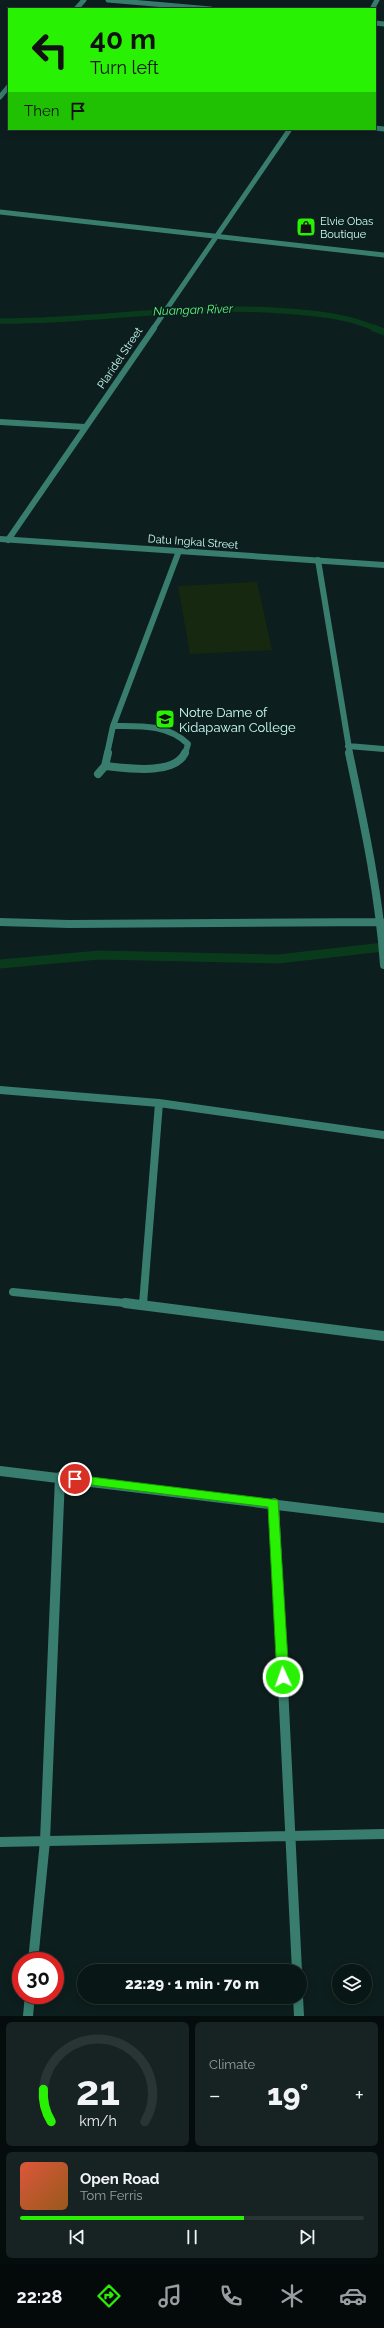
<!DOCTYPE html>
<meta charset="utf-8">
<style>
body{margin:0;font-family:Raleway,sans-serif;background:#172323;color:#f1f3f6;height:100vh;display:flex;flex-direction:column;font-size:15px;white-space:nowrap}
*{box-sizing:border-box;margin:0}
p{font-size:13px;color:#999fa1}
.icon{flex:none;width:22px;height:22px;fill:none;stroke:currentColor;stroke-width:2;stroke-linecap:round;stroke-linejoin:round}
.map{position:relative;height:2016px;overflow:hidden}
.sheet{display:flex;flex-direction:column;gap:6px;padding:6px;background:#050c0c;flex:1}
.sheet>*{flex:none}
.banner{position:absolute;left:8px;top:8px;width:368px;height:122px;border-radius:0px;box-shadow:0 2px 10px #0003,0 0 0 1px #293535;background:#29f104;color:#111;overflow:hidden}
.fabs{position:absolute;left:332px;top:1964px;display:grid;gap:8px}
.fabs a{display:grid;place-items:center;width:40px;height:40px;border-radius:50%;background:#091616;box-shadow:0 2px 10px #0003,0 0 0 1px #293535;font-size:20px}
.speed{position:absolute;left:12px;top:1952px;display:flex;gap:8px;font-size:20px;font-weight:700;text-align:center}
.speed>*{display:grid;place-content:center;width:52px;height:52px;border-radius:50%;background:#091616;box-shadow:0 2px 10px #0003,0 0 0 1px #293535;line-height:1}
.speed .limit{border:6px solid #d22;background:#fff;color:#111}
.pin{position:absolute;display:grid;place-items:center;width:34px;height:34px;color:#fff;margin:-17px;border:2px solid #fff;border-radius:50%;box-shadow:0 1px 4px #0007}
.me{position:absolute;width:44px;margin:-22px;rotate:357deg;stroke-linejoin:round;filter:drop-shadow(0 0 3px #0008)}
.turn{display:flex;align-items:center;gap:14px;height:84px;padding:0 16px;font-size:18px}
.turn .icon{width:52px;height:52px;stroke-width:2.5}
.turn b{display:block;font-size:28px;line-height:34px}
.then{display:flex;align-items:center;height:38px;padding:0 16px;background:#0003;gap:8px;font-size:15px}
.big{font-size:30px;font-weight:800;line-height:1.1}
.sheet .widget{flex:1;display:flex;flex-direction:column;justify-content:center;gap:6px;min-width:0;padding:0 14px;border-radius:6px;background:#172323}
.sheet .dial{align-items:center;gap:0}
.dial svg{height:104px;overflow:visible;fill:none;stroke:#293535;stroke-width:7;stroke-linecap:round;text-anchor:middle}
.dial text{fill:#f1f3f6;stroke:none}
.song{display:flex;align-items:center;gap:12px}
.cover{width:48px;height:48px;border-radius:6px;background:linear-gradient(135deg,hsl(10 70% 55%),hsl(30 70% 35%))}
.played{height:4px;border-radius:2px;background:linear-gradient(90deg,#29f104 65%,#293535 65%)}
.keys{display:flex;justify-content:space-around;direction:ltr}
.heat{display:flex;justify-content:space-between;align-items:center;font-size:22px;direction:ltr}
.sheet .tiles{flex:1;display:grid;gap:6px;grid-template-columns:1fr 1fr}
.widget:last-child{grid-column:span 2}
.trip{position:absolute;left:77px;top:1964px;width:230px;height:40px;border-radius:20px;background:#091616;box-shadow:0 2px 10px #0003,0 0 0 1px #293535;font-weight:800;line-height:40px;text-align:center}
.tab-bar{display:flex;height:64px;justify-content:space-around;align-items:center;background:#040909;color:#999fa1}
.tab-bar .icon{width:28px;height:28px}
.tab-bar .active{color:#29f104}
.tab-bar b{font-size:18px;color:#f1f3f6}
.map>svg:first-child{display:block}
</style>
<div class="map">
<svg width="384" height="2016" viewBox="0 0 384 2016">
<rect width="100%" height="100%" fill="#0c1e1d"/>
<path fill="#172810" d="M257,582L272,650L190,654L178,586Z"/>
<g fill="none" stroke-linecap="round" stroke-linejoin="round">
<path stroke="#0a3a1c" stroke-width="5.5" d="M0,321C96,322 187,303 285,311C316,313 347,316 377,329"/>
<path stroke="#0a3a1c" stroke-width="7" d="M374,328L384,332"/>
<path stroke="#0a3a1c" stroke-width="9" d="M0,964L99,955L278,959L384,947"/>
<path stroke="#387d6e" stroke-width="6" d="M113,726C140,726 167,724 188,744L185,754
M107,754L113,726L179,551"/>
<path stroke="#387d6e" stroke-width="8" d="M105,766C126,768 174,776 185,753
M98,774L105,766L108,753"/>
<path stroke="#387d6e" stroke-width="5" d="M108,0L211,9
M76,9L84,0
M372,9L377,0
M375,23L384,24
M0,97L9,86
M375,128L384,129
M0,212L384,255
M153,329L290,129"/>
<path stroke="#387d6e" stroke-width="6" d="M0,422L85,427
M8,540L154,328
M318,560L350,754
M348,746L384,749"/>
<path stroke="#387d6e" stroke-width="8" d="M349,753C364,824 379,893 384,965
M0,922L69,924L381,922
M0,1090L159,1103L384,1135
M13,1292L135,1304
M143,1304L159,1103"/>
<path stroke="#387d6e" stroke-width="10" d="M125,1303L384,1336
M143,1305V1303
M0,1471L384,1518
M274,1503L297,1971
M0,1842L384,1834
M33,1961L45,1841L60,1477
M298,1997L299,2016
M28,2016L30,1995"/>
<path stroke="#387d6e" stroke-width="6" d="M0,539L384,565"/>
</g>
<path fill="#29f104" stroke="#1b9d03" d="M75,1475L278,1500L289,1677L287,1680H278L277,1677L268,1507L75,1483L70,1479Z"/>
<defs>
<g id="shop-square" transform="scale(1)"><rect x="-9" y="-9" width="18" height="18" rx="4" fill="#29f104" stroke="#0c1e1d"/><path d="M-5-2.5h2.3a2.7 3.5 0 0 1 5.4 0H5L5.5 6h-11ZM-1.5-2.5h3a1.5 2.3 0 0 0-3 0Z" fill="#111"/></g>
<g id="university-square" transform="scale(1)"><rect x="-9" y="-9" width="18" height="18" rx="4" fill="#29f104" stroke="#0c1e1d"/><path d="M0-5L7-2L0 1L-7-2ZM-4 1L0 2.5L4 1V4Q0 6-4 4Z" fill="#111"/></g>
</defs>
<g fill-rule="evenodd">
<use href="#shop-square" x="306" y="227"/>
<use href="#university-square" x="165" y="719"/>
</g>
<g text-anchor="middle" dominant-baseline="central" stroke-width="4" stroke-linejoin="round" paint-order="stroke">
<g font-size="11" fill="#cbfef7" stroke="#0c1e1d" text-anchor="start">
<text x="320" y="221">Elvie Obas<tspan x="320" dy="13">Boutique</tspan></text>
</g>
<g font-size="11" fill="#cbfef7" stroke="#0c1e1d">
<text transform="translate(120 358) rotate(-56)">Plaridel Street</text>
<text transform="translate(193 542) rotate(4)">Datu Ingkal Street</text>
</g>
<g font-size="12" font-style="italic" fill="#5afc7c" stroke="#0c1e1d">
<text transform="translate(193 310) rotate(-2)">Nuangan River</text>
</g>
<g font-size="13" fill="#cbfef7" stroke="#0c1e1d" text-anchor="start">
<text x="179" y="712">Notre Dame of<tspan x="179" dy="15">Kidapawan College</tspan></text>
</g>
</g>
</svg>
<div class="fabs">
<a><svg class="icon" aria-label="layers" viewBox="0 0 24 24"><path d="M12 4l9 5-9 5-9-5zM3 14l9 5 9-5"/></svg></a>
</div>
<div class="speed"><div class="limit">30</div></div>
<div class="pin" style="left:75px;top:1479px;background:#d93025"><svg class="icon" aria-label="arrive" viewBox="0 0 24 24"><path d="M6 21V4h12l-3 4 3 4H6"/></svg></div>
<svg class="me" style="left:283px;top:1677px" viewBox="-20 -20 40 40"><circle r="17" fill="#29f104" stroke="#fff" stroke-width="3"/><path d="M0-11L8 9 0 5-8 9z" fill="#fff"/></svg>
<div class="trip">22:29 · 1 min · 70 m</div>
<div class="banner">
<div class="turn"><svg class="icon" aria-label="left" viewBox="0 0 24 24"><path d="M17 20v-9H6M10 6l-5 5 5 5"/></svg><div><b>40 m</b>Turn left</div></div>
<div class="then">Then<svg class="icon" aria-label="arrive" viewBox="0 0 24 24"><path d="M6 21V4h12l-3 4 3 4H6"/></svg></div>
</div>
</div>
<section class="sheet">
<div class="tiles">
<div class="widget dial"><svg viewBox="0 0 100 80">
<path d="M14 69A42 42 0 1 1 86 69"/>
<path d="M14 69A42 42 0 0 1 8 44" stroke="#29f104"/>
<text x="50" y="56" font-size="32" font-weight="700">21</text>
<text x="50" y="72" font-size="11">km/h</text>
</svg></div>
<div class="widget"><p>Climate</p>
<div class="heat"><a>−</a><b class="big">19°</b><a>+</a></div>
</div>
<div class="widget">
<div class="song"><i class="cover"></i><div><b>Open Road</b><p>Tom Ferris</p></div></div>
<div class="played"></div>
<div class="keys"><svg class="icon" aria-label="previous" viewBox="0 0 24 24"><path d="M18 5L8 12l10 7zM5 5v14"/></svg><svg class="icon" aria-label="pause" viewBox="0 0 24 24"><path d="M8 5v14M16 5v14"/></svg><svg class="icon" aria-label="next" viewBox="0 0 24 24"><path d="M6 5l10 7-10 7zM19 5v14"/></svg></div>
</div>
</div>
</section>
<nav class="tab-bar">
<b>22:28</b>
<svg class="icon active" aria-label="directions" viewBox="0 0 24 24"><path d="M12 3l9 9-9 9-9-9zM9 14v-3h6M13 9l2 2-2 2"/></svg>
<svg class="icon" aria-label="music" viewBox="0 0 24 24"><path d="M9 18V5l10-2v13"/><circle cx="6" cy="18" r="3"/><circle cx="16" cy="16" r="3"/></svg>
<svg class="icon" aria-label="phone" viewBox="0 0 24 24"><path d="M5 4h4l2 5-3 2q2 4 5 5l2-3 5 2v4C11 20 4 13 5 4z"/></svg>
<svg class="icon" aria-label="climate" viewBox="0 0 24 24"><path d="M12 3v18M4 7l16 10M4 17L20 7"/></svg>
<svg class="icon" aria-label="car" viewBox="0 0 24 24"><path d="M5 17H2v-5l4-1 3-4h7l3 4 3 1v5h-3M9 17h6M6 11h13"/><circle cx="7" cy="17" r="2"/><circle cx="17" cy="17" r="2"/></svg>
</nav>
